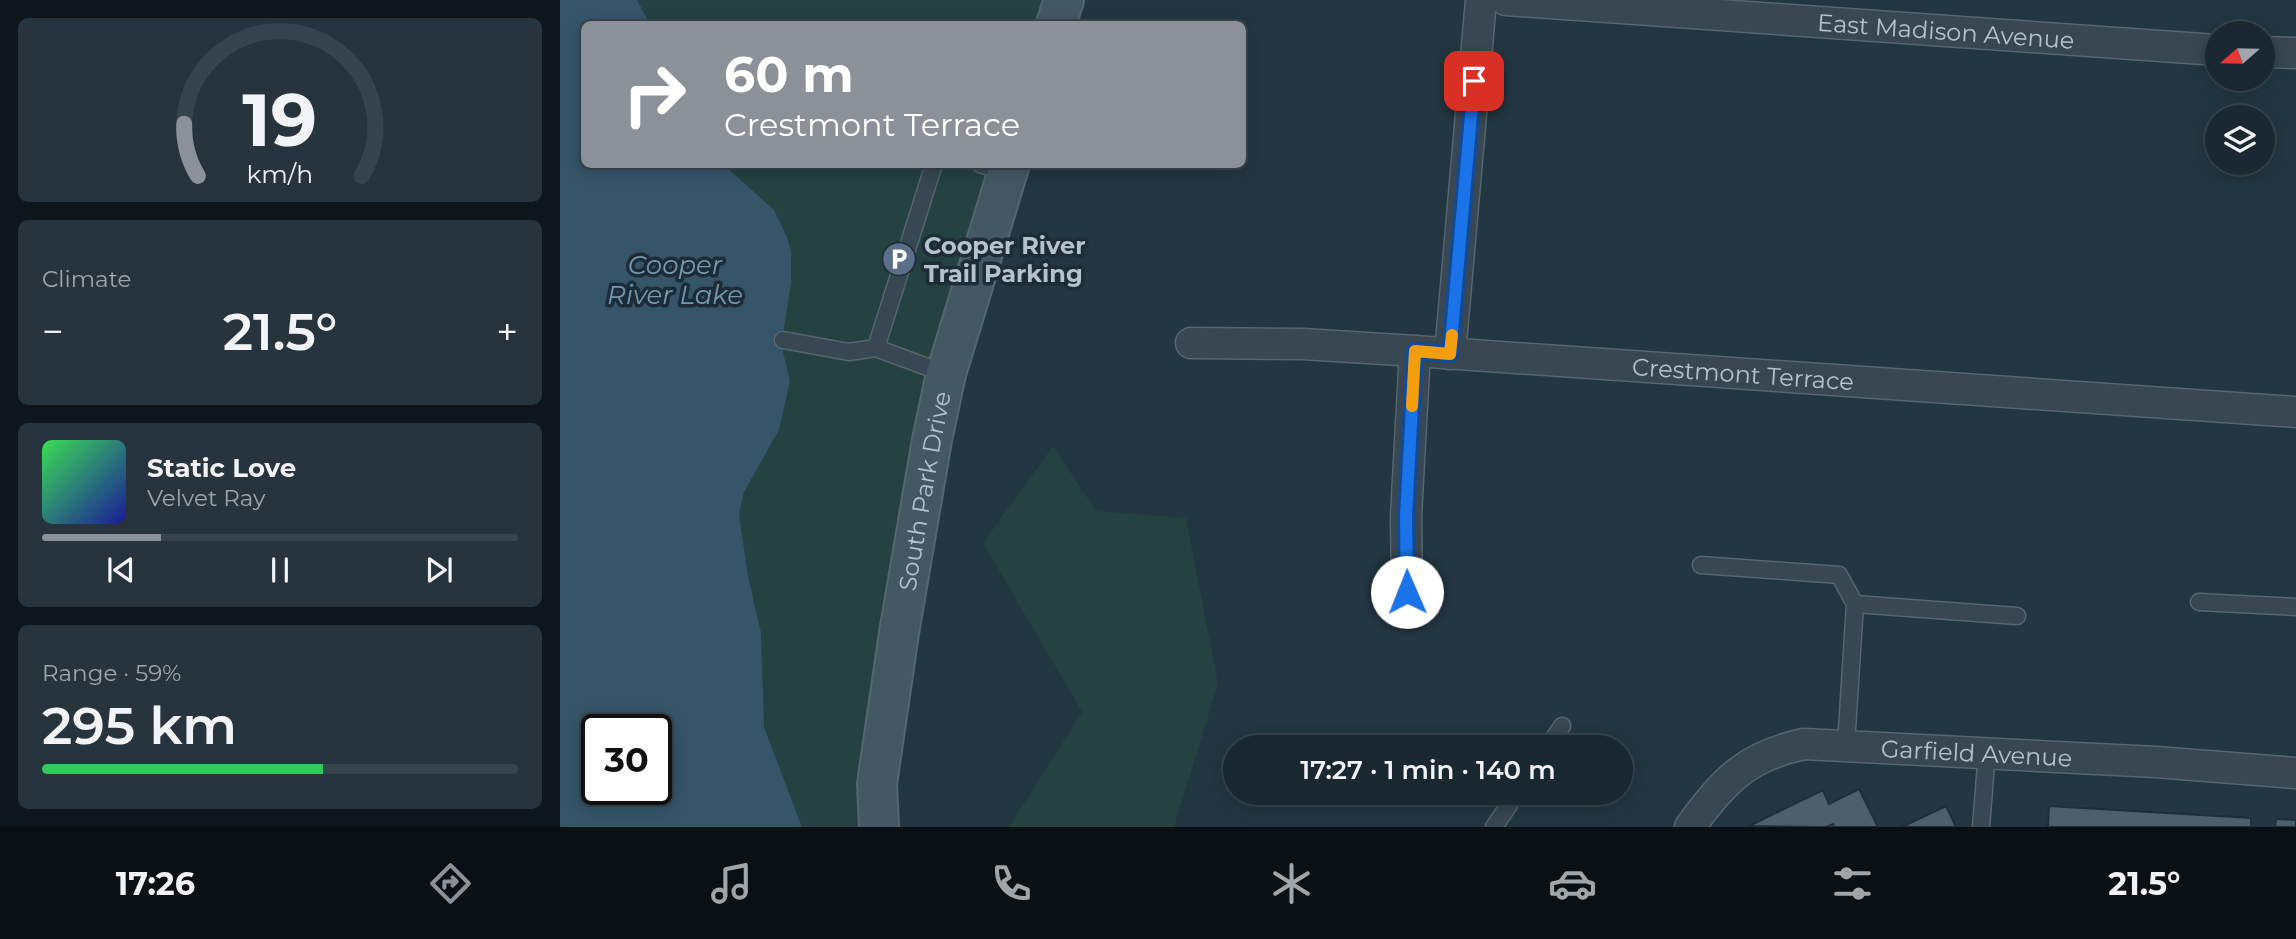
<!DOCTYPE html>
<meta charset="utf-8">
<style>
body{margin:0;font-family:Montserrat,sans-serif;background:#27343d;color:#f1f3f6;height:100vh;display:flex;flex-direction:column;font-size:26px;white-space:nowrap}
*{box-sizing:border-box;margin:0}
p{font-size:23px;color:#9fa6ab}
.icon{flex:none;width:38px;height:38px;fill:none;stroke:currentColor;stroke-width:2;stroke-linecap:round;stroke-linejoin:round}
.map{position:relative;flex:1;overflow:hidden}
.sheet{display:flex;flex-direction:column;gap:18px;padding:18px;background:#0e161b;width:560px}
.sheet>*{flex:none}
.top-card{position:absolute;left:21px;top:21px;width:665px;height:147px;border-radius:10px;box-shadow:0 4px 18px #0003,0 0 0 2px #38444d;background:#8c9099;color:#fff;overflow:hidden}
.needle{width:46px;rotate:250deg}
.fabs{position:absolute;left:1645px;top:21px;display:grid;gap:14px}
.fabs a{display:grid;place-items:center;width:70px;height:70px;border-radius:50%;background:#1a2831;box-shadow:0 4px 18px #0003,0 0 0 2px #38444d;font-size:35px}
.speed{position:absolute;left:21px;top:714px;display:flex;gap:14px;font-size:35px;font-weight:700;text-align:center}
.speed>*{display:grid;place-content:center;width:91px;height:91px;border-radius:50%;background:#1a2831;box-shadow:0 4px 18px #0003,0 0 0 2px #38444d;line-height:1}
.speed .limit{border:4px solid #111;border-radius:10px;background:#fff;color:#111}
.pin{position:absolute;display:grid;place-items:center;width:60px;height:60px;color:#fff;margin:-30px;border-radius:14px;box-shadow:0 4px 10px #0006}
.me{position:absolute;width:77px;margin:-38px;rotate:359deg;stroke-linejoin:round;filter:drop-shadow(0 0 5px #0008)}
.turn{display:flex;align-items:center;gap:24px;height:147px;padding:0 28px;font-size:32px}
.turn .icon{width:91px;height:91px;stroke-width:2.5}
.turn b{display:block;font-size:49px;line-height:60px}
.big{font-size:52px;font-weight:600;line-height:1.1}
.sheet .card{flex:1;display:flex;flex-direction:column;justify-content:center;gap:10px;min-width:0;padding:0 24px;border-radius:10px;background:#27343d}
.sheet .dial{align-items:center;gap:0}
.dial svg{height:182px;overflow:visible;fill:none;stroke:#38444d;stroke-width:7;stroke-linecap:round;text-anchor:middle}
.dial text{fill:#f1f3f6;stroke:none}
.song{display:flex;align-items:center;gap:21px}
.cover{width:84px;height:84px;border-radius:10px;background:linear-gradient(135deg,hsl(130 70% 55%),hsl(240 70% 35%))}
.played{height:7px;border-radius:4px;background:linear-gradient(90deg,#8c9099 25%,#38444d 25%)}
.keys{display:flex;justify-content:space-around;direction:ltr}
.heat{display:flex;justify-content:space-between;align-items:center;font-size:38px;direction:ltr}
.charge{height:10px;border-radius:5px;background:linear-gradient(90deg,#34c759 59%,#38444d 0)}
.trip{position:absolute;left:663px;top:735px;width:410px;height:70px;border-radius:35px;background:#1a2831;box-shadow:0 4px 18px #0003,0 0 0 2px #38444d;font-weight:600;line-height:70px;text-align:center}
.tabs{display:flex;height:112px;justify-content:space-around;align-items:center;background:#0a1014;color:#9fa6ab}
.tabs .icon{width:49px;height:49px}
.tabs .active{color:#8c9099}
.tabs b{font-size:32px;color:#f1f3f6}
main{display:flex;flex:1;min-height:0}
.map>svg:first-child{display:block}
</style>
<main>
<section class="sheet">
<div class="card dial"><svg viewBox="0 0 100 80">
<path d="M14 69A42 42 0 1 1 86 69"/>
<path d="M14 69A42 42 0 0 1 8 46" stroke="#8c9099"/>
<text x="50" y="56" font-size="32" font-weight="700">19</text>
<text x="50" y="72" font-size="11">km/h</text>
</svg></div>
<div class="card"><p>Climate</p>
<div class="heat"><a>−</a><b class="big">21.5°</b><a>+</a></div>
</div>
<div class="card">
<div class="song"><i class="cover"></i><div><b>Static Love</b><p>Velvet Ray</p></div></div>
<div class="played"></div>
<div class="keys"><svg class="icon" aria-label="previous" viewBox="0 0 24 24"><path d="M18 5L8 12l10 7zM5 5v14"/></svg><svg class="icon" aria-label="pause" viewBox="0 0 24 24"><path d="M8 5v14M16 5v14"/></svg><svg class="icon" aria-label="next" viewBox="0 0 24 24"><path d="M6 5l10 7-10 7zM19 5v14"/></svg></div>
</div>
<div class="card"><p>Range · 59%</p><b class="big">295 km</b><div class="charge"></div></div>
</section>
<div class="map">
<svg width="1736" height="827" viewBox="0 0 1736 827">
<rect width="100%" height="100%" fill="#233641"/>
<path fill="#254240" d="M77,0H504L496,24H90Z
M164,165H450L386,374L319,827H242L204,727L189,581L179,515L184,492L219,430L230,381L223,352V334L231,284V251L227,237L214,210Z
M493,446L536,511L626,518L658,684L614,827H449L522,712L423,543Z"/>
<path fill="#365569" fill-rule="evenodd" d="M0,0H77L90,24H24V164L164,165L214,210L227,237L231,251V284L223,334V352L230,381L219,430L184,492L179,515L189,581L201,633L204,727L242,827H0ZM37,730H96V789H37Z"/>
<path fill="#4c606c" stroke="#1f2e38" stroke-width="2" d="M1299,789L1318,827H1274L1273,824L1266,827L1189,826L1263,790L1269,804Z
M1386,806L1396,827H1342Z
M1489,806L1691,818V827H1488Z
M1716,819L1736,820V827H1715Z"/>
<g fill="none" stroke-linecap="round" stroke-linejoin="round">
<g stroke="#56656e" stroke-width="19">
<path id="lane" d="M374,164L316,348L386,374
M420,164L448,172
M223,340L289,352L316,348
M1141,565L1279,575L1295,604
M1639,602L1736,607
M1286,745L1295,604L1457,616
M988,747L1002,726
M934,827L957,793
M1421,827L1427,752"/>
</g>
<g stroke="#56656e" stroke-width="33">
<g id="street">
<path id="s1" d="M946,0L1657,50"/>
<path d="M1703,52L1736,53"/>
<path id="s2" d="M631,343L743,344L855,351L1736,412"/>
<path d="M890,354L921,0"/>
<path d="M847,592L846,516L855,351"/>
<path id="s3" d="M1130,827C1163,781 1187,756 1244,744L1596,762L1736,773"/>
</g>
</g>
<g stroke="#56656e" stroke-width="42">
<g id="secondary">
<path d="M496,24L504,0"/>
<path id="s4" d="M319,827L317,784L339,633L372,440L386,374L450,164"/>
</g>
</g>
<use href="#lane" stroke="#384751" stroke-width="16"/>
<use href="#street" stroke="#384751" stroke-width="30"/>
<use href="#secondary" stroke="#465764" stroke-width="38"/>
</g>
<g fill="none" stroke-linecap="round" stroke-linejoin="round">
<g stroke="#114b97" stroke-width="18">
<path id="route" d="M847,592L846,516L855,351L890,354L914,81"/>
</g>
<use href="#route" stroke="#1a73e8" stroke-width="12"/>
<path stroke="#f59e0b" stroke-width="12" d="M852,406L855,351L890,354L892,335"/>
</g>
<defs>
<g id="parking-disc" transform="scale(1.75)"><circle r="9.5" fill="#5c6f8a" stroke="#1d2c36"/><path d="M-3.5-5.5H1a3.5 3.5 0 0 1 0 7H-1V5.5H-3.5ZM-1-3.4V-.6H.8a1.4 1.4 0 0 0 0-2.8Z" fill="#fff"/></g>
</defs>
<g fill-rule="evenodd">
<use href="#parking-disc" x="339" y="259"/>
</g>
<g text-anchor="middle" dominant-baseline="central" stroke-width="7" stroke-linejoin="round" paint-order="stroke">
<g font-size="24" fill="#b4c2cb" stroke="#1d2c36">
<text stroke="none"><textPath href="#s1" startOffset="441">East Madison Avenue</textPath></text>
<text stroke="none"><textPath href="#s2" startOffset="553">Crestmont Terrace</textPath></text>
<text stroke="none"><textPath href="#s4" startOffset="340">South Park Drive</textPath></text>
<text stroke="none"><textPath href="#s3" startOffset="318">Garfield Avenue</textPath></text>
</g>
<g font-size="24" font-weight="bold" fill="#b4c2cb" stroke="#1d2c36" text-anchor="start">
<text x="364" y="245">Cooper River<tspan x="364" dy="28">Trail Parking</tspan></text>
</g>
<g font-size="26" font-style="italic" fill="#7299b0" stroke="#1d2c36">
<text x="115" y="265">Cooper<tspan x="115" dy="30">River Lake</tspan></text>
</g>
</g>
</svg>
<div class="fabs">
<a><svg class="needle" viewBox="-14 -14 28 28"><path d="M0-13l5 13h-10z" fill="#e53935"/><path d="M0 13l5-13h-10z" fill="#9fa6ab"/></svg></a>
<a><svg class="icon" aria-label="layers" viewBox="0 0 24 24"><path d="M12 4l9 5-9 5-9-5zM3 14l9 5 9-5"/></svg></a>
</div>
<div class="speed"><div class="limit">30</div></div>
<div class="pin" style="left:914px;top:81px;background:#d93025"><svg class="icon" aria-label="arrive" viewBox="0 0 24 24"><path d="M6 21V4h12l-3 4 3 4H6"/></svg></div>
<svg class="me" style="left:847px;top:592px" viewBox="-20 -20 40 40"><circle r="19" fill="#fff"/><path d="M0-13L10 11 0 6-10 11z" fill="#1a73e8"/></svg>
<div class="trip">17:27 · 1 min · 140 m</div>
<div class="top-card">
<div class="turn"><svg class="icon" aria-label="right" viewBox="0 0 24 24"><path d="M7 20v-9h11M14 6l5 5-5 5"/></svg><div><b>60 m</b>Crestmont Terrace</div></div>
</div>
</div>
</main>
<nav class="tabs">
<b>17:26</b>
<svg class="icon active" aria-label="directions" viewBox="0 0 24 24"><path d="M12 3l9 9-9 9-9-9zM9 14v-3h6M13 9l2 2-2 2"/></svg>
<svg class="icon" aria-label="music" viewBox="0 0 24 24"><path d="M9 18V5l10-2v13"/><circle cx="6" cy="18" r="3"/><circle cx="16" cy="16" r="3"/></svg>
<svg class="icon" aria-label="phone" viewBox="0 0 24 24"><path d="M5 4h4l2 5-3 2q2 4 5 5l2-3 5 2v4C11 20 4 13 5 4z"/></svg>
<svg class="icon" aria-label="climate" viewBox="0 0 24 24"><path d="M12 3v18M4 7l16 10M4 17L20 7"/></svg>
<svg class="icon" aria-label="car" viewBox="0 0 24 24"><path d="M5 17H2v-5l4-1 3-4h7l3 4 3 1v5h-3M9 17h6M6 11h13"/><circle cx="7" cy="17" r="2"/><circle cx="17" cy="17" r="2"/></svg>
<svg class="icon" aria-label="filters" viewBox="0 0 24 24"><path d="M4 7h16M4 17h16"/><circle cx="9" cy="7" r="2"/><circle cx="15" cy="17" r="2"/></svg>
<b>21.5°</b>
</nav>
